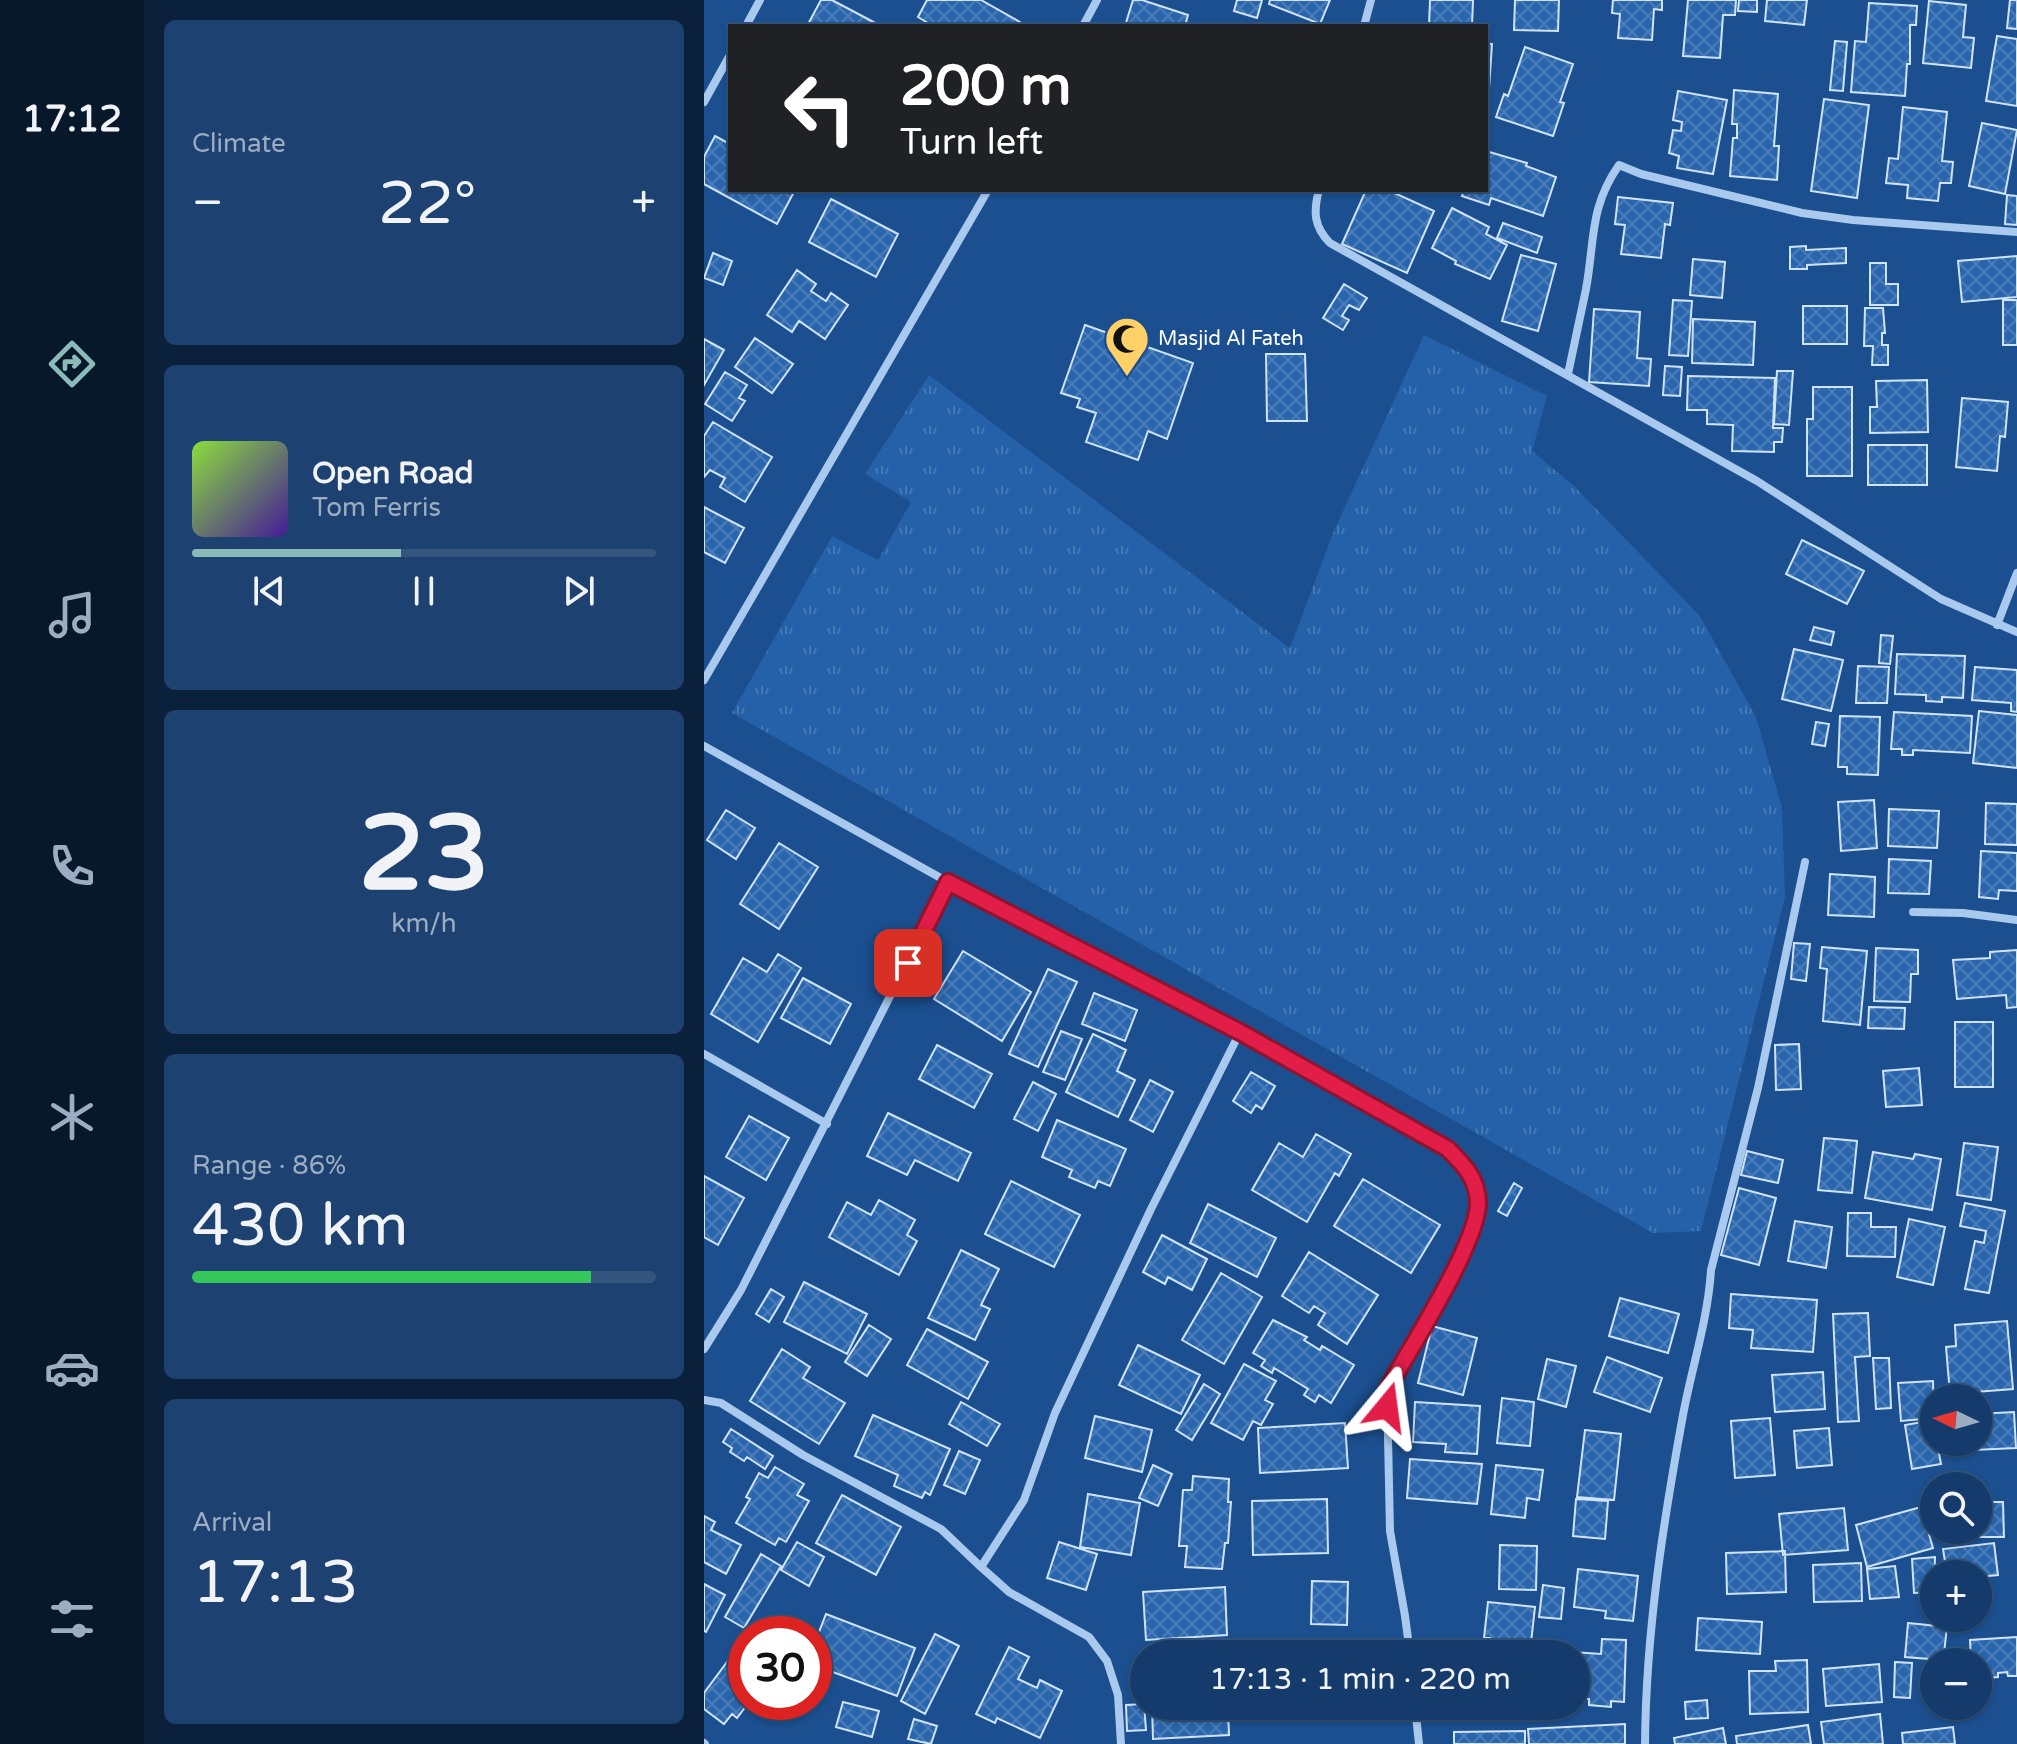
<!DOCTYPE html>
<meta charset="utf-8">
<style>
body{margin:0;font-family:"Varela Round",sans-serif;background:#1d4271;color:#f1f3f6;height:100vh;display:flex;flex-direction:column;font-size:30px;white-space:nowrap}
*{box-sizing:border-box;margin:0}
p{font-size:26px;color:#9dadc1}
.icon{flex:none;width:44px;height:44px;fill:none;stroke:currentColor;stroke-width:2;stroke-linecap:round;stroke-linejoin:round}
.map{position:relative;flex:1;overflow:hidden}
.details{display:flex;flex-direction:column;gap:20px;padding:20px;background:#0b203b;width:560px}
.details>*{flex:none}
.banner{position:absolute;left:24px;top:24px;width:760px;height:168px;border-radius:0px;box-shadow:0 2px 6px #0004,0 0 0 2px #33557e;background:#202124;color:#fff;overflow:hidden}
.needle{width:52px;rotate:275deg}
.buttons{position:absolute;left:1216px;top:1384px;display:grid;gap:16px}
.buttons a{display:grid;place-items:center;width:72px;height:72px;border-radius:50%;background:#143b6b;box-shadow:0 2px 6px #0004,0 0 0 2px #33557e;font-size:40px}
.speed{position:absolute;left:24px;top:1616px;display:flex;gap:16px;font-size:40px;font-weight:700;text-align:center}
.speed>*{display:grid;place-content:center;width:104px;height:104px;border-radius:50%;background:#143b6b;box-shadow:0 2px 6px #0004,0 0 0 2px #33557e;line-height:1}
.speed .limit{border:12px solid #d22;background:#fff;color:#111}
.pin{position:absolute;display:grid;place-items:center;width:68px;height:68px;color:#fff;margin:-34px;border-radius:16px;box-shadow:0 4px 12px #0006}
.me{position:absolute;width:88px;margin:-44px;rotate:16deg;stroke-linejoin:round;filter:drop-shadow(0 0 6px #0008)}
.turn{display:flex;align-items:center;gap:28px;height:168px;padding:0 40px;font-size:36px}
.turn .icon{width:104px;height:104px;stroke-width:2.5}
.turn b{display:block;font-size:56px;line-height:68px}
.big{font-size:60px;font-weight:600;line-height:1.1}
.details .card{flex:1;display:flex;flex-direction:column;justify-content:center;gap:12px;min-width:0;padding:0 28px;border-radius:12px;background:#1d4271}
.details .dial{align-items:center;gap:0}
.dial b{font-size:104px;line-height:1}
.song{display:flex;align-items:center;gap:24px}
.cover{width:96px;height:96px;border-radius:12px;background:linear-gradient(135deg,hsl(90 70% 55%),hsl(260 70% 35%))}
.played{height:8px;border-radius:4px;background:linear-gradient(90deg,#8bbbb9 45%,#33557e 45%)}
.keys{display:flex;justify-content:space-around;direction:ltr}
.heat{display:flex;justify-content:space-between;align-items:center;font-size:44px;direction:ltr}
.charge{height:12px;border-radius:6px;background:linear-gradient(90deg,#34c759 86%,#33557e 0)}
.trip{position:absolute;left:426px;top:1640px;width:460px;height:80px;border-radius:40px;background:#143b6b;box-shadow:0 2px 6px #0004,0 0 0 2px #33557e;font-weight:600;line-height:80px;text-align:center}
main{display:flex;flex:1;min-height:0}
.tabs{display:flex;flex-direction:column;width:144px;justify-content:space-around;align-items:center;background:#08182b;color:#9dadc1}
.tabs .icon{width:56px;height:56px}
.tabs .active{color:#8bbbb9}
.tabs b{font-size:36px;color:#f1f3f6}
.map>svg:first-child{display:block}
</style>
<main>
<nav class="tabs">
<b>17:12</b>
<svg class="icon active" aria-label="directions" viewBox="0 0 24 24"><path d="M12 3l9 9-9 9-9-9zM9 14v-3h6M13 9l2 2-2 2"/></svg>
<svg class="icon" aria-label="music" viewBox="0 0 24 24"><path d="M9 18V5l10-2v13"/><circle cx="6" cy="18" r="3"/><circle cx="16" cy="16" r="3"/></svg>
<svg class="icon" aria-label="phone" viewBox="0 0 24 24"><path d="M5 4h4l2 5-3 2q2 4 5 5l2-3 5 2v4C11 20 4 13 5 4z"/></svg>
<svg class="icon" aria-label="climate" viewBox="0 0 24 24"><path d="M12 3v18M4 7l16 10M4 17L20 7"/></svg>
<svg class="icon" aria-label="car" viewBox="0 0 24 24"><path d="M5 17H2v-5l4-1 3-4h7l3 4 3 1v5h-3M9 17h6M6 11h13"/><circle cx="7" cy="17" r="2"/><circle cx="17" cy="17" r="2"/></svg>
<svg class="icon" aria-label="filters" viewBox="0 0 24 24"><path d="M4 7h16M4 17h16"/><circle cx="9" cy="7" r="2"/><circle cx="15" cy="17" r="2"/></svg>
</nav>
<section class="details">
<div class="card"><p>Climate</p>
<div class="heat"><a>−</a><b class="big">22°</b><a>+</a></div>
</div>
<div class="card">
<div class="song"><i class="cover"></i><div><b>Open Road</b><p>Tom Ferris</p></div></div>
<div class="played"></div>
<div class="keys"><svg class="icon" aria-label="previous" viewBox="0 0 24 24"><path d="M18 5L8 12l10 7zM5 5v14"/></svg><svg class="icon" aria-label="pause" viewBox="0 0 24 24"><path d="M8 5v14M16 5v14"/></svg><svg class="icon" aria-label="next" viewBox="0 0 24 24"><path d="M6 5l10 7-10 7zM19 5v14"/></svg></div>
</div>
<div class="card dial"><b>23</b><p>km/h</p></div>
<div class="card"><p>Range · 86%</p><b class="big">430 km</b><div class="charge"></div></div>
<div class="card"><p>Arrival</p><b class="big">17:13</b></div>
</section>
<div class="map">
<svg width="1313" height="1744" viewBox="0 0 1313 1744">
<defs>
<pattern id="grass-tufts" width="24" height="20" patternUnits="userSpaceOnUse" patternTransform="scale(2)"><rect width="24" height="20" fill="#2461a8"/><path d="M3 7l-1-3M5 7V3M7 7l1-3M15 17l-1-3M17 17v-4M19 17l1-3" fill="none" stroke="#4579b5"/></pattern>
<pattern id="building-cross-hatch" width="8" height="8" patternUnits="userSpaceOnUse" patternTransform="scale(2)"><rect width="8" height="8" fill="#2a66ad"/><path d="M0 0l8 8M0 8l8-8" fill="none" stroke="#4a7db9"/></pattern>
</defs>
<rect width="100%" height="100%" fill="#1b4f8f"/>
<path fill="url(#grass-tufts)" d="M720,335L843,396L828,451L870,486L996,616L1052,717L1078,808L1081,897L997,1231L949,1233L28,713L128,536L174,560L207,502L161,474L225,375L586,648L629,533Z"/>
<path fill="url(#building-cross-hatch)" stroke="#cfe3fa" stroke-width="2" d="M117,0H128L177,26H103Z
M223,0H277L323,26H229L214,17Z
M429,0H438L484,15L481,26H421Z
M533,0H558L553,18L530,11Z
M566,0H626L616,24L565,4Z
M726,0H769L768,26H725Z
M811,0H855L854,31L810,30Z
M909,0H958V10L950,9L948,40L914,38L916,14L908,13Z
M984,0H1032L1031,15H1019L1016,58L979,56Z
M1035,0H1053V12L1034,11Z
M1063,0H1103L1100,25L1061,21Z
M1306,0H1313V29L1303,28Z
M1225,1L1262,5L1259,37L1270,38L1267,68L1219,63Z
M1165,3L1213,6L1212,25H1206V64H1203L1201,96L1147,92L1151,41L1162,42Z
M1293,36L1313,39V106L1282,101Z
M1131,41L1143,42L1139,91L1126,90Z
M782,43L788,44L784,104H782Z
M821,47L869,64L856,102L860,103L849,136L792,117L800,94L804,96Z
M1030,90L1074,94L1070,146H1075L1073,180L1026,176L1029,138H1033V124H1028Z
M974,91L1023,100L1009,174L973,168L975,156L965,153L969,130L977,131L978,122L969,120Z
M1120,99L1165,105L1153,198L1107,191Z
M1199,107L1243,112L1238,161L1249,162L1247,183H1236L1234,201L1203,198L1204,185L1182,183L1185,158L1194,159Z
M1278,123L1313,130L1301,194L1265,186Z
M11,136L26,144V190H91L73,224L0,184V157Z
M782,151L823,163L822,166L852,177L839,216L787,198L785,205L758,196L760,190H782Z
M662,190H684L730,211L703,273L638,244Z
M1303,195L1313,196V225L1301,224Z
M914,197L969,203L966,225L961,224L957,258L917,254L921,225L911,224Z
M127,199L194,234L172,277L105,242Z
M748,208L785,227L782,234L803,245L786,279L751,264L752,261L728,248Z
M799,223L838,237L833,253L793,238Z
M1102,246V250L1142,248V263L1103,265V269H1086V247Z
M9,253L28,261L19,285L0,278Z
M817,255L852,264L834,331L798,321Z
M1313,256V297L1258,302L1254,261Z
M989,259L1021,262L1018,298L986,295Z
M1166,263H1182V284H1194V305H1166Z
M93,270L112,284L107,291L122,301L127,293L144,305L121,339L95,321L88,332L63,315Z
M640,284L663,298L655,310L645,305L638,316L645,320L639,330L619,318Z
M969,300L988,301L984,356L965,355Z
M1299,300H1313V345H1299Z
M1099,306H1143V344H1099Z
M1161,308H1179L1181,333H1178V345H1184V365H1168L1169,346H1160Z
M890,309L936,312L933,358L947,359L945,386L885,382Z
M989,319L1051,322L1049,365L988,363Z
M381,325L489,363L463,439L444,431L434,460L382,442L392,413L373,407L376,399L357,393Z
M51,338L89,364L68,393L31,367Z
M0,339L20,350L0,385Z
M562,354H601L603,421H563Z
M961,366L978,367L976,396L959,395Z
M1073,371H1089L1085,425L1070,424Z
M21,372L43,385L35,398L41,401L28,421L1,404Z
M984,376L1071,378L1069,428H1079L1078,442H1070V452L1028,451L1029,425L1003,424V410H983Z
M1223,380L1224,432L1166,433V407H1173L1172,381Z
M1109,387H1148V476H1103V419H1109Z
M1258,398L1304,402L1301,437L1296,436L1293,471L1252,467Z
M9,422L68,457L41,502L16,487L21,478L6,470L0,477V436Z
M1164,445H1223V485H1164Z
M0,507L40,528L21,563L0,552Z
M1098,540L1160,571L1143,604L1082,574Z
M1110,627L1130,632L1127,645L1106,640Z
M1177,635L1189,636L1186,664L1175,663Z
M1090,649L1139,660L1127,711L1078,699Z
M1193,654L1261,656L1259,698L1238,697V702L1222,701V695L1191,694Z
M1154,666L1185,667L1183,703H1152Z
M1271,667L1313,670V712L1307,711V703L1268,700Z
M1275,711L1313,715V768L1269,763Z
M1190,712L1268,716L1266,753L1209,750V755H1198V749H1187Z
M1136,716L1176,717L1174,775L1143,774V767H1134Z
M1112,722L1125,724L1121,746L1108,744Z
M1170,800L1173,848L1137,851L1134,802Z
M1282,803L1313,804V845L1281,844Z
M1185,809L1235,811L1233,848L1184,846Z
M22,810L51,828L32,859L3,840Z
M75,843L114,867L75,929L36,904Z
M1277,851L1313,853V891L1295,890L1294,899L1275,897Z
M1185,859L1227,861L1225,894L1184,893Z
M1126,874L1171,877L1170,917L1124,915Z
M1090,943L1106,944L1102,981L1087,979Z
M1118,947L1163,951L1156,1025L1119,1021L1123,969L1116,968Z
M1172,948L1214,950V974H1207L1206,1002L1170,1001Z
M1313,950V1007L1303,1008L1302,995L1253,999L1249,960L1286,958V952Z
M259,951L327,992L298,1041L230,999Z
M74,954L97,968L54,1042L7,1014L39,958L63,972Z
M344,969L373,982L334,1067L305,1054Z
M99,978L147,1004L126,1044L77,1018Z
M390,993L433,1010L421,1041L378,1024Z
M1165,1007L1201,1008L1200,1029L1164,1028Z
M1251,1022H1289V1087H1251Z
M357,1031L378,1039L361,1080L339,1072Z
M389,1034L422,1050L413,1071L431,1080L414,1117L362,1092Z
M1095,1044L1097,1089L1072,1090L1071,1045Z
M233,1045L288,1074L270,1108L215,1079Z
M1215,1068L1218,1105L1182,1107L1179,1071Z
M547,1072L571,1086L558,1109L552,1105L547,1113L529,1101Z
M446,1080L469,1092L449,1132L426,1120Z
M329,1082L352,1094L334,1131L310,1119Z
M184,1113L267,1153L254,1181L211,1160L203,1175L163,1156Z
M45,1116L85,1138L62,1180L22,1157Z
M353,1120L422,1149L406,1186L394,1181L391,1188L365,1177L368,1170L338,1157Z
M612,1134L647,1154L635,1176L631,1173L603,1222L548,1190L575,1143L599,1157Z
M1120,1138L1153,1141L1148,1193L1114,1190Z
M1260,1143L1294,1147L1287,1200L1253,1195Z
M1043,1151L1079,1160L1074,1183L1037,1175Z
M1169,1152L1209,1159L1211,1154L1237,1159L1228,1210L1161,1198Z
M0,1176L40,1198L14,1245L0,1237Z
M659,1179L736,1225L707,1273L630,1226Z
M307,1181L376,1215L350,1267L281,1234Z
M810,1183L818,1188L803,1216L794,1211Z
M1035,1188L1072,1198L1055,1265L1017,1255Z
M175,1200L211,1220L203,1235L213,1241L195,1275L125,1237L143,1202L167,1215Z
M1261,1203L1301,1211L1285,1293L1261,1289L1271,1241L1280,1243L1282,1231L1256,1226Z
M504,1204L572,1238L553,1277L486,1243Z
M1144,1213H1167V1227H1192L1191,1257L1143,1256Z
M1205,1219L1241,1227L1229,1285L1193,1277Z
M1091,1221L1128,1227L1122,1268L1084,1261Z
M458,1235L503,1259L488,1290L464,1277L461,1284L439,1272Z
M257,1250L295,1269L277,1305L286,1309L271,1340L224,1318Z
M605,1252L674,1295L643,1344L614,1325L621,1313L610,1306L605,1313L578,1296Z
M517,1273L558,1297L520,1364L478,1340Z
M100,1282L163,1314L143,1354L80,1322Z
M67,1289L80,1297L65,1322L52,1314Z
M1027,1294L1113,1300L1109,1352L1047,1348L1049,1330L1025,1328Z
M916,1298L975,1314L964,1353L905,1336Z
M1164,1313L1166,1356L1151,1357L1155,1421L1134,1422L1129,1314Z
M569,1320L603,1337L600,1340L616,1350L618,1346L650,1365L627,1403L615,1395L611,1402L600,1395L604,1389L570,1368L568,1373L557,1366L561,1360L549,1353Z
M1303,1321L1309,1389L1246,1394L1242,1347L1252,1346L1251,1325Z
M165,1325L187,1339L163,1376L141,1362Z
M728,1326L773,1338L759,1395L714,1383Z
M223,1329L284,1362L264,1399L203,1365Z
M434,1345L496,1375L477,1414L415,1385Z
M78,1349L106,1367L99,1378L141,1403L115,1444L46,1401Z
M903,1357L958,1378L946,1412L890,1392Z
M1169,1358H1185L1187,1408L1172,1409Z
M843,1359L872,1366L862,1407L834,1399Z
M540,1364L572,1381L561,1400L569,1404L557,1425L549,1421L539,1440L507,1423Z
M1119,1372L1121,1409L1071,1412L1068,1375Z
M1229,1381L1230,1418L1197,1421L1194,1383Z
M500,1384L516,1394L488,1440L472,1430Z
M798,1398L830,1402L826,1446L793,1443Z
M257,1402L296,1424L283,1446L245,1424Z
M711,1402L776,1406L773,1454L741,1452L742,1444L709,1442Z
M1310,1412L1312,1448L1248,1451L1247,1442H1274V1414Z
M169,1415L246,1449L226,1495L221,1492L218,1498L190,1486L194,1475L151,1456Z
M391,1416L448,1430L438,1472L381,1458Z
M1066,1418L1071,1475L1031,1478L1027,1421Z
M1230,1420V1442H1233L1237,1464L1208,1469L1201,1425Z
M641,1423L644,1468L556,1473L554,1428Z
M1125,1428L1128,1465L1093,1468L1090,1431Z
M27,1429L69,1456L61,1469L43,1457L40,1461L26,1452L28,1448L19,1442Z
M881,1430L917,1434L910,1500L873,1497Z
M255,1451L276,1460L261,1494L240,1485Z
M706,1459L778,1464L773,1504L703,1498Z
M449,1465L468,1474L454,1506L435,1498Z
M792,1465L839,1470L835,1500L823,1498L821,1518L787,1514Z
M71,1467L100,1484L93,1495L105,1501L82,1542L75,1538L71,1545L32,1523L46,1499L42,1497L55,1473L64,1478Z
M489,1476L525,1479L524,1502H527L524,1543H521L518,1569L481,1567L483,1546H475L479,1490H488Z
M384,1494L436,1503L427,1555L376,1547Z
M138,1495L197,1527L172,1575L112,1543Z
M623,1499L624,1553L549,1555L548,1501Z
M872,1499L904,1501L901,1539L869,1536Z
M1274,1502H1299L1300,1537H1270V1530H1274Z
M1217,1507L1229,1548L1163,1567L1152,1525Z
M1140,1508L1144,1550L1079,1555L1075,1514Z
M0,1516L11,1522L7,1530L37,1545L22,1574L0,1562Z
M93,1542L120,1557L105,1586L77,1570Z
M355,1542L393,1554L382,1590L343,1578Z
M1290,1543L1294,1575L1274,1577V1574H1243L1239,1549Z
M796,1545L833,1546L832,1590L795,1589Z
M1081,1551L1082,1592L1023,1594L1022,1553Z
M57,1554L77,1566L40,1628L21,1617Z
M1231,1557L1230,1592L1210,1593L1208,1559Z
M1157,1563L1158,1601L1110,1602L1109,1565Z
M1191,1566L1195,1597L1166,1599L1163,1569Z
M874,1569L934,1576L929,1621L901,1618L902,1611L870,1607Z
M608,1581L644,1582L643,1625L607,1624Z
M0,1584L21,1595L2,1632L0,1631Z
M839,1585L860,1588L857,1619L835,1617Z
M521,1587L523,1635L442,1640L439,1592Z
M784,1602L831,1607L827,1643L798,1640L797,1651L785,1650L786,1638H780Z
M122,1614L211,1648L193,1696L110,1665V1645Z
M994,1618L1058,1622L1056,1654L992,1650Z
M1204,1623L1243,1627L1239,1662H1230V1666H1224L1225,1659L1201,1657Z
M231,1634L255,1646L221,1714L197,1701Z
M1313,1637V1676H1304L1303,1672L1294,1673V1677L1274,1679V1662H1267L1266,1640Z
M898,1639L922,1640L920,1702L907,1701V1707L885,1705V1699H872V1654H855V1651L897,1654Z
M653,1645L654,1654H580L579,1648Z
M305,1647L325,1657L314,1679L333,1688L336,1680L358,1691L336,1738L293,1718L291,1723L272,1714Z
M29,1654L42,1664V1702H45L33,1718L28,1714L20,1724L0,1709V1693Z
M1103,1660L1104,1712L1046,1714L1045,1671H1072L1071,1661Z
M1191,1662L1208,1663L1206,1698L1190,1697Z
M1175,1664L1178,1702L1122,1706L1119,1669Z
M1003,1700L1004,1718L982,1719L981,1702Z
M139,1702L175,1711L168,1737L132,1727Z
M440,1704L442,1730L423,1731L422,1705Z
M448,1706H524L525,1735L449,1739Z
M1176,1714L1179,1744H1120L1117,1722Z
M210,1719L233,1726L227,1744L204,1739Z
M921,1724V1744H825L824,1729Z
M1104,1725L1107,1744H1033L1032,1736Z
M1249,1727L1251,1744H1199L1198,1733Z
M1019,1728L1022,1744H971L970,1738Z
M821,1731V1744H750V1732Z"/>
<g fill="none" stroke-linecap="round" stroke-linejoin="round">
<path stroke="#a9c9ee" stroke-width="8" d="M42,26L56,0
M379,26L393,0
M660,26L667,0
M0,102L26,55
M615,190C609,212 610,227 626,243L1053,481L1237,599L1313,632
M864,374C870,346 876,318 882,289C891,240 885,208 915,165L937,174L1098,213L1149,220L1313,232
M1293,625L1313,573
M0,680L284,190
M0,746L244,882L536,1032L447,1209L351,1413L320,1500L277,1567L305,1592L385,1637L403,1661L414,1695L417,1744
M1209,912L1259,913L1313,920
M536,1032L744,1149L765,1169L774,1201L770,1226L748,1275L683,1390L686,1531L701,1616L706,1654
M0,1054L123,1124
M0,1349L37,1290L244,882
M0,1400L17,1403L99,1455L237,1529L277,1567
M711,1706L715,1744
M0,1743L1,1744
M941,1744C942,1632 959,1524 979,1415C988,1367 1004,1319 1007,1270L1054,1088L1101,862"/>
</g>
<g fill="none" stroke-linecap="round" stroke-linejoin="round">
<g stroke="#92132f" stroke-width="20">
<path id="route" d="M204,963L244,882L536,1032L744,1149C759,1164 773,1178 774,1201C776,1241 704,1351 683,1390V1407"/>
</g>
<use href="#route" stroke="#e11d48" stroke-width="14"/>
</g>
<defs>
<g id="mosque-pin" transform="scale(2.3)"><path d="M0 17L-7.5 6A9.5 9.5 0 1 1 7.5 6Z" fill="#ffd166" stroke="#1b4f8f"/><path d="M3.5-4.9A6 6 0 1 0 3.5 4.9A5 5 0 1 1 3.5-4.9Z" fill="#111"/></g>
</defs>
<g fill-rule="evenodd">
<use href="#mosque-pin" x="423" y="339"/>
</g>
<g text-anchor="middle" dominant-baseline="central" stroke-width="8" stroke-linejoin="round" paint-order="stroke">
<g font-size="20" fill="#fff" stroke="#1b4f8f" text-anchor="start">
<text x="454" y="339">Masjid Al Fateh</text>
</g>
</g>
</svg>
<div class="buttons">
<a><svg class="needle" viewBox="-14 -14 28 28"><path d="M0-13l5 13h-10z" fill="#e53935"/><path d="M0 13l5-13h-10z" fill="#9dadc1"/></svg></a>
<a><svg class="icon" aria-label="search" viewBox="0 0 24 24"><circle cx="10" cy="10" r="6"/><path d="M15 15l6 6"/></svg></a>
<a>+</a>
<a>−</a>
</div>
<div class="speed"><div class="limit">30</div></div>
<div class="pin" style="left:204px;top:963px;background:#d93025"><svg class="icon" aria-label="arrive" viewBox="0 0 24 24"><path d="M6 21V4h12l-3 4 3 4H6"/></svg></div>
<svg class="me" style="left:683px;top:1407px" viewBox="-20 -20 40 40"><path d="M0-17L14 15 0 8-14 15z" fill="#e11d48" stroke="#fff" stroke-width="4"/></svg>
<div class="trip">17:13 · 1 min · 220 m</div>
<div class="banner">
<div class="turn"><svg class="icon" aria-label="left" viewBox="0 0 24 24"><path d="M17 20v-9H6M10 6l-5 5 5 5"/></svg><div><b>200 m</b>Turn left</div></div>
</div>
</div>
</main>
